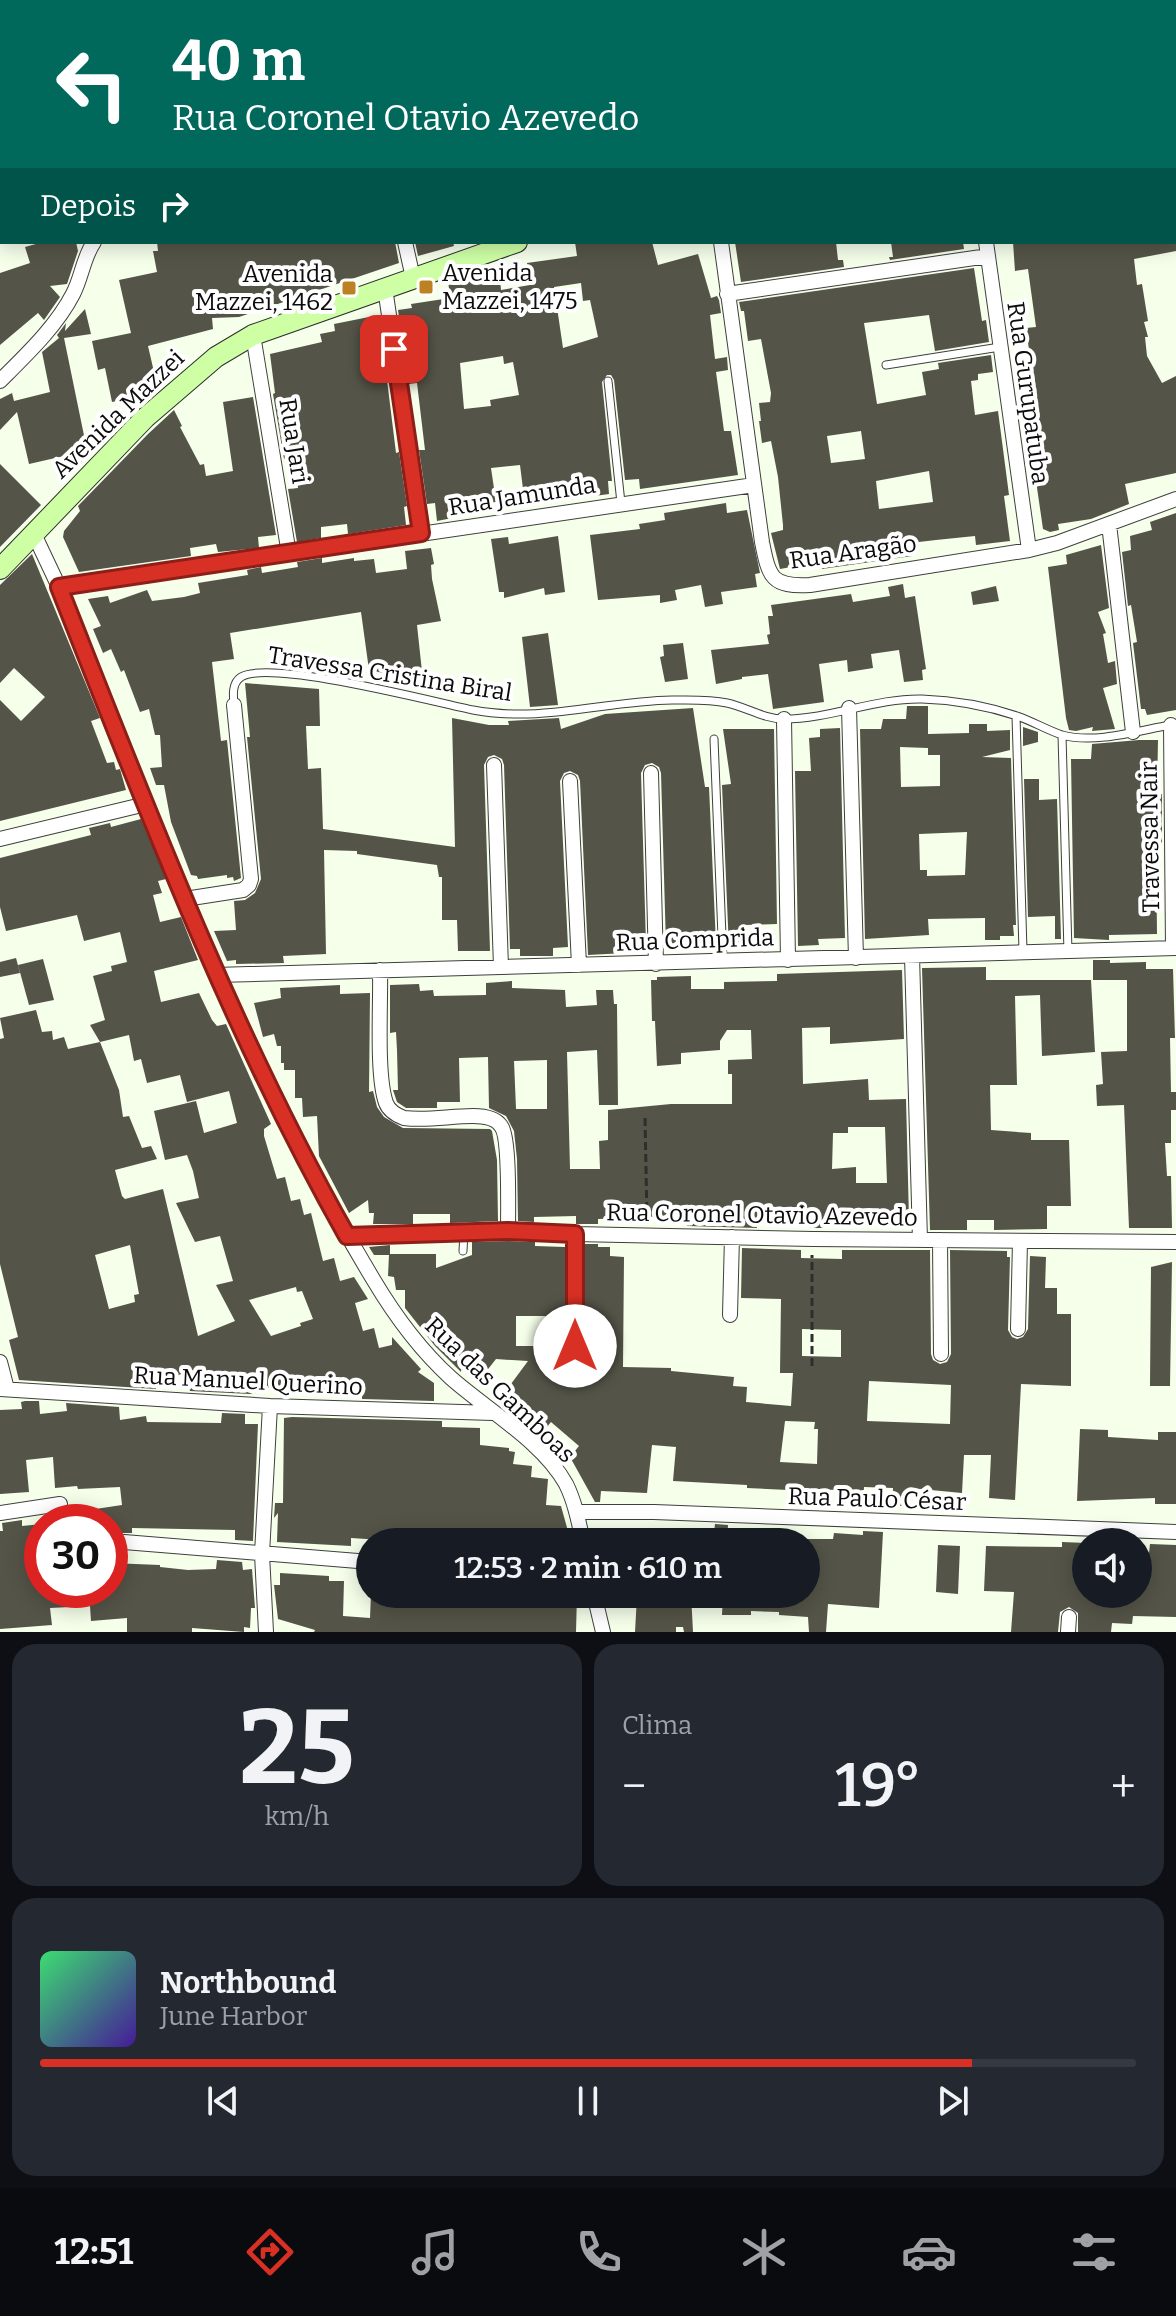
<!DOCTYPE html>
<html lang="pt">
<meta charset="utf-8">
<style>
body{margin:0;font-family:Bitter,serif;background:#242831;color:#f1f3f6;height:100vh;display:flex;flex-direction:column;font-size:30px;white-space:nowrap}
*{box-sizing:border-box;margin:0}
p{font-size:26px;color:#9ea1a6}
.icon{flex:none;width:44px;height:44px;fill:none;stroke:currentColor;stroke-width:2;stroke-linecap:round;stroke-linejoin:round}
.map{position:relative;height:1632px;overflow:hidden}
.drawer{display:flex;flex-direction:column;gap:12px;padding:12px;background:#0d0f14;flex:1}
.drawer>*{flex:none}
.banner{position:absolute;left:0px;top:0px;width:1176px;height:244px;box-shadow:0 4px 20px #0003;background:#00695c;color:#fff;overflow:hidden}
.controls{position:absolute;left:1072px;top:1528px;display:grid;gap:16px}
.controls a{display:grid;place-items:center;width:80px;height:80px;border-radius:50%;background:#171b24;box-shadow:0 4px 20px #0003;font-size:40px}
.speed{position:absolute;left:24px;top:1504px;display:flex;gap:16px;font-size:40px;font-weight:700;text-align:center}
.speed>*{display:grid;place-content:center;width:104px;height:104px;border-radius:50%;background:#171b24;box-shadow:0 4px 20px #0003;line-height:1}
.speed .limit{border:12px solid #d22;background:#fff;color:#111}
.pin{position:absolute;display:grid;place-items:center;width:68px;height:68px;color:#fff;margin:-34px;border-radius:16px;box-shadow:0 4px 12px #0006}
.me{position:absolute;width:88px;margin:-44px;rotate:0deg;stroke-linejoin:round;filter:drop-shadow(0 0 6px #0008)}
.turn{display:flex;align-items:center;gap:28px;height:168px;padding:0 40px;font-size:36px}
.turn .icon{width:104px;height:104px;stroke-width:2.5}
.turn b{display:block;font-size:56px;line-height:68px}
.then{display:flex;align-items:center;height:76px;padding:0 40px;background:#0003;gap:16px;font-size:30px}
.big{font-size:60px;font-weight:600;line-height:1.1}
.drawer .widget{flex:1;display:flex;flex-direction:column;justify-content:center;gap:12px;min-width:0;padding:0 28px;border-radius:24px;background:#242831}
.drawer .dial{align-items:center;gap:0}
.dial b{font-size:104px;line-height:1}
.song{display:flex;align-items:center;gap:24px}
.cover{width:96px;height:96px;border-radius:12px;background:linear-gradient(135deg,hsl(140 70% 55%),hsl(260 70% 35%))}
.played{height:8px;border-radius:4px;background:linear-gradient(90deg,#d93025 85%,#363941 85%)}
.keys{display:flex;justify-content:space-around;direction:ltr}
.heat{display:flex;justify-content:space-between;align-items:center;font-size:44px;direction:ltr}
.drawer .tiles{flex:1;display:grid;gap:12px;grid-template-columns:1fr 1fr}
.widget:last-child{grid-column:span 2}
.trip{position:absolute;left:356px;top:1528px;width:464px;height:80px;border-radius:40px;background:#171b24;box-shadow:0 4px 20px #0003;font-weight:600;line-height:80px;text-align:center}
.menu{display:flex;height:128px;justify-content:space-around;align-items:center;background:#090b0e;color:#9ea1a6}
.menu .icon{width:56px;height:56px}
.menu .active{color:#d93025}
.menu b{font-size:36px;color:#f1f3f6}
.map>svg:first-child{display:block}
</style>
<div class="map">
<svg width="1176" height="1632" viewBox="0 0 1176 1632">
<rect width="100%" height="100%" fill="#f5ffea"/>
<g fill="none" stroke-linecap="round" stroke-linejoin="round">
<path stroke="#3e35ce" stroke-width="5" d="M667,2L671,0"/>
</g>
<path fill="#545448" fill-rule="evenodd" d="M43,242H76L78,251L67,284L50,286L60,297L44,320L38,313L0,345V273L30,263L25,247Z
M157,242H395L399,263L239,317L212,318L213,329L148,346L157,385L149,394L112,402L105,368L98,370L92,341L131,333L119,280L157,272L153,251H158Z
M415,242H453L454,246L418,256Z
M575,242H652L658,265L698,254L711,298L717,296L719,300L721,313L710,315L715,359L727,357L728,370L716,372L724,431H731L738,475L640,489L639,479L625,480L614,380L611,375H607L602,382L612,481H608L609,494L544,503L543,493L524,497L520,465L491,468L496,502L477,504L478,513L437,521L435,503L427,504L419,450H425L417,383L409,384L398,310L412,308L411,304L450,298L448,280L473,272L474,276L499,269L501,290L530,285L527,263L577,256ZM581,283L583,301L590,300L598,337L563,348L554,287ZM503,356L504,364L513,362L519,395L490,400L491,406L464,409L460,363Z
M735,242H836L838,260H843L844,267L741,282Z
M891,242H963L964,249L890,260L889,257H893Z
M1013,242H1176V251L1134,259L1137,285L1142,284L1148,321L1144,322L1148,337H1145L1147,356L1162,383L1176,376V473L1125,484L1129,504L1091,519L1058,524L1059,530L1050,532L1043,529L1025,405L1036,400L1026,328L1036,327L1028,269L1015,271Z
M974,268L982,321L986,320L989,342L935,351L929,315L864,323L877,404L926,395L922,372L939,369L938,363L991,355L993,372L978,374V380L971,381L975,415L998,411L1009,495L1004,496L1010,541L976,545L975,536L936,540L910,543L912,556L822,569L821,565L791,570V567L780,569L771,533L783,530V525L778,477L771,441L762,443L759,421H761L759,403L770,402L771,393L761,339L748,341L744,311H741L739,302ZM861,431L865,459L831,463L827,436ZM929,471L933,502L879,509L876,481Z
M85,309L91,334L64,338L88,455L68,476L64,456L29,464L17,412L0,430V399L12,393L14,401L50,392L42,352L59,338L57,335L66,323L65,331Z
M379,315L396,453L399,452L407,506L404,507L406,525L348,534L347,524L321,527V538L297,542L288,489L298,488L295,458L284,459L273,394L275,393L270,354L322,342L320,334L335,331L334,324Z
M253,397L276,535L258,537L259,548L218,552L216,544L190,548L191,556L79,572L63,537L64,531L80,511L78,506L148,434L174,410L182,426L180,427L200,465L204,464L206,476L233,471L223,402Z
M0,464L41,505L0,547Z
M726,503L727,513L747,510L760,573L755,574L757,587L721,592L723,604L705,607L701,585L675,590L677,600L660,603V595L598,600L590,535L640,529L639,524L665,520L664,513Z
M1176,513V710L1147,715L1145,709H1141L1133,643L1137,642L1131,605L1128,606L1122,552L1131,550L1130,536L1152,530L1150,522Z
M558,536L565,592L545,595L544,588L504,598V592H499L491,539L508,537L509,544Z
M1101,545L1109,608L1098,612L1106,633L1103,634L1108,663L1115,661L1117,684L1103,688L1115,729L1092,731L1093,727L1076,731L1069,730L1066,718L1048,567L1067,564L1066,555Z
M431,548L434,564L431,565L432,579L441,621L417,625L423,681L369,670L361,612L230,633L234,659L212,662L221,741L227,740L241,878L234,881L233,877L227,878V875L198,879L197,876L191,875L171,822L164,785H156L150,768L162,767L160,735H155L149,709L140,712L124,670L121,672L111,649L103,653L93,629L101,626L88,599L108,596L110,603L147,590L152,601L184,597L200,593L198,583L248,575L247,570L261,567L262,573L298,567L297,562L322,558V563L354,558V561L374,559L376,573L407,569L405,551Z
M32,554L100,718L91,721L107,763L114,762L116,770L120,769L126,790L0,821V700L21,721L45,697L14,668L0,683V585Z
M903,584L905,598L915,596L926,669L922,670L923,680L904,682L899,650L871,654L873,668L848,672L847,660L819,664L824,702L773,709L768,674L742,677V679L716,684L711,650L769,644L767,635L770,634L768,616H773L771,605L851,594L853,602L890,596L888,587Z
M996,586L999,601L973,605L971,592Z
M548,633L558,705L530,707L522,637Z
M683,643L688,679L665,682L660,657L664,656L663,645Z
M245,683L319,689L320,726H306L308,769L321,768L323,829L455,847L452,718L489,725H509L508,721L559,718L561,729L605,714L693,708L705,787H709L716,944L666,946L661,773L659,767L652,763L645,765L641,773L646,945L625,946V953L588,955L580,781L578,775L570,771L564,773L560,781L568,947L553,948V956H520V949H510L504,765L502,759L494,755L488,757L484,765L490,951H458L457,920H442V877H439L437,865L357,854V851L324,850L326,954L283,956L284,963L236,964V960L227,961L214,931L236,930L234,901L245,900L255,893L261,879L247,737H250Z
M907,706H928V734L969,733V724H987V731L1010,730V750L982,757L1011,758L1016,925H1013L1014,936H1000V940H985V918L928,919L929,935L865,939L860,729H881L883,719H906ZM900,747L928,748V755H940V786L901,787ZM967,832L965,875L927,876V870H920L919,834Z
M1023,727L1038,732V742L1023,746Z
M840,728L845,938L818,939L819,945L798,946L795,771H811L809,738L820,737V729Z
M723,729H774L777,924L744,925V936H739L740,949H729L722,785L731,784Z
M1139,740H1158L1157,794H1162V849H1156L1157,934L1109,935V940L1074,938L1071,759H1091L1092,744Z
M1024,779H1039V800L1057,799L1061,939H1055V916L1028,917Z
M141,819L166,879L158,881L162,893L153,895L160,922L181,917L198,960L154,971L161,1002L199,993L212,1020L217,1026L226,1024L271,1124L264,1129V1136L277,1179L285,1177L291,1201L300,1199L304,1215L311,1213L323,1261L334,1258L340,1281L354,1277L368,1299L355,1303L363,1331L374,1328L379,1348L392,1345V1337L421,1369L418,1372L434,1383V1401L362,1399V1390L321,1391L275,1386L250,1394L190,1391L186,1373L154,1381L156,1389L19,1380L9,1340L18,1337L0,1264V1039L4,1038L0,1018L36,1010L42,1032L52,1031L53,1040L64,1037L68,1049L100,1042L119,1090L123,1117L129,1116L142,1148L151,1146L157,1159L115,1170L122,1196L125,1199L163,1189L198,1336L235,1321L216,1285L233,1281L220,1236L195,1242L176,1203L199,1198L193,1171L187,1155L165,1160L154,1111L196,1101L204,1133L237,1123L229,1091L187,1102L180,1075L147,1083L141,1059L134,1061L129,1035L100,1042L90,1025L105,1020L93,976L112,971L111,966L127,962L120,932L84,941L77,915L6,931L0,907V858L91,835L89,828L110,823L111,827ZM130,1245L139,1294L134,1295L135,1302L109,1309L95,1255ZM296,1287L297,1292L302,1291L313,1319L300,1323L301,1326L271,1336L249,1300Z
M16,958L20,973L0,977V962Z
M43,959L54,1000L29,1005L18,965Z
M1093,960H1110V963L1146,962V969H1173L1175,1038H1170L1171,1092H1176V1110H1171V1143H1165L1167,1176H1171L1172,1228H1129L1124,1105L1097,1106L1096,1085L1103,1084L1101,1052L1127,1051V980H1093Z
M986,967V980H1091L1095,1052L1042,1056L1040,995L1015,996L1017,1085H990L991,1130L1031,1133V1140H1069L1071,1206H1047V1229L994,1230V1220H967V1230H930L922,968Z
M902,970L904,1039L830,1044V1027L802,1028L803,1084L868,1079L869,1100L906,1099L909,1220L823,1219V1228H810L809,1220L756,1219L757,1228L687,1226V1217L674,1216L598,1219V1224H576V1216L534,1217V1222L518,1221L517,1159L514,1131L506,1116L489,1108L488,1057L459,1058L460,1102H437V1108H406L397,1102L393,1090H398L397,1050L396,1032L390,1033V985L419,984L420,991L433,990L434,996L486,995V983L512,981V988L565,990L566,1007L597,1005L596,990H613L614,1004H617L618,1105H599L597,1050L567,1052L570,1169H600L599,1141L608,1140V1110L671,1104H732V1074H728V1060L752,1059L751,1030H727L720,1041V1050L681,1053V1064L657,1066L655,1021H652L651,980H657V977L691,976V989H724V982L777,981V974ZM547,1060V1109H516L514,1061ZM848,1127H885L887,1183H856V1167L832,1169L833,1133H848Z
M340,985V994L370,993L369,1092L373,1091L377,1107L384,1117L403,1128L490,1129L492,1131L497,1160L498,1221L450,1223V1214H413V1224H373L374,1213H369L368,1200L349,1213L319,1156L317,1116L303,1117L302,1098H295V1070H284V1063H281V1046H277L274,1034L263,1037L254,1003L281,998L280,988Z
M508,1241L535,1242V1246L565,1247V1330H545V1316H516V1346H538L545,1338V1361L567,1362L582,1373L585,1346V1244H598V1247H610V1256L624,1257L623,1367L671,1368V1371L734,1377L733,1386L747,1387L746,1402L791,1406L793,1373H780L781,1299L741,1298L742,1248L801,1250V1258L842,1259V1250H930L931,1354L933,1360L940,1364L947,1362L951,1354L950,1250L1007,1251V1257H1010L1008,1330L1012,1337L1017,1339L1023,1337L1028,1329L1030,1256L1046,1257L1045,1288H1057V1314H1071V1386L1021,1384L1015,1500L989,1498L991,1455H964L962,1493L910,1488L909,1506H892L893,1488L864,1487L863,1505L837,1504L838,1490L809,1489L808,1498L788,1497V1490L747,1488V1485L673,1481L676,1447L652,1445L647,1493L601,1491L600,1502H595L570,1457L579,1446L551,1422L546,1428L504,1399L508,1394L505,1392L528,1361L496,1359L478,1382L461,1369V1372L435,1346L405,1308V1290H396L394,1277L388,1276L389,1255H374L369,1247L390,1245V1254H436V1268L472,1255V1242ZM802,1329L841,1330V1357L802,1356ZM869,1381L951,1385L950,1424L867,1421ZM785,1421L815,1422L814,1429H818L817,1464L780,1462Z
M1172,1262L1170,1386H1150L1151,1267Z
M25,1401H39L40,1414L67,1411L66,1403L119,1407L120,1420L146,1416L147,1422L221,1423L222,1413L245,1414V1424H258L253,1541L235,1540V1530L132,1528V1533H121L111,1532L110,1522H63L62,1514L122,1505L120,1487L78,1489L77,1486L55,1488L53,1457L26,1460L29,1492L0,1494V1410L22,1409L21,1402Z
M292,1417L442,1421V1427L480,1428V1445L509,1448V1451L515,1452L513,1464L532,1466L531,1477L548,1479L546,1505L561,1506L571,1542H414L351,1538V1546L277,1542L278,1513L274,1518L275,1503H283L284,1418Z
M1080,1429L1108,1430V1437L1158,1440V1432H1176V1504H1155V1498L1077,1501Z
M22,1520V1526L42,1524V1590H110V1563L160,1565V1567L188,1570L216,1569L217,1560L242,1562L243,1570L252,1569L255,1608H251L250,1628L244,1627V1632L192,1628V1632H127V1618L91,1621L90,1606L50,1608L52,1625L0,1629V1531H3L2,1523Z
M715,1524L728,1525L727,1542H713Z
M863,1531L883,1532L879,1608L828,1604L826,1632H809L808,1617L779,1615V1612L751,1611V1615H722L723,1594H806V1539H833L834,1533L863,1535Z
M1062,1542L1086,1543V1594H1138V1552L1149,1553L1150,1544L1176,1545V1617L1133,1616L1132,1624L1112,1623L1111,1632H1078V1613L1069,1607L1060,1612L1058,1632H1011L1014,1592L984,1591L986,1546L1062,1547Z
M938,1545L960,1546L958,1594L936,1592Z
M280,1573L329,1576V1581H344L343,1616L370,1618L371,1594H577L576,1632H314L315,1630L278,1619L274,1585H280Z
M666,1594H691L693,1632H684L683,1627H676V1632H635L637,1596H666Z"/>
<g fill="none" stroke-linecap="round" stroke-linejoin="round">
<g stroke="#3f3f3f" stroke-width="9">
<path id="lane" d="M886,365L1000,347
M608,381L621,503
M234,704C233,695 232,683 241,677C270,659 434,702 473,710C541,723 605,701 672,700C690,700 709,699 727,703C746,707 764,719 784,719C831,719 875,698 922,699C954,700 987,706 1017,716C1032,721 1047,730 1062,735C1095,744 1137,731 1170,725
M1016,716L1023,951
M1062,735L1068,952
M714,739L723,961
M463,1251L464,1232"/>
</g>
<g stroke="#3f3f3f" stroke-width="16">
<path id="street" d="M778,0V2
M953,0L954,2
M248,2L252,0
M0,140L2,138
M405,242L413,278
M721,242L762,542C769,578 772,587 810,585L1029,550L1057,543L1176,499
M986,242L1029,550
M385,288L421,533
M727,294L988,256
M253,335L289,554
M0,381C26,355 56,327 73,294C82,277 83,258 94,242
M1109,524L1133,732
M34,534L59,587C153,822 242,1061 373,1279C395,1316 419,1349 451,1378C487,1410 543,1442 566,1484C575,1502 579,1523 583,1542
M59,587L754,485
M849,708L856,958
M784,719L788,960
M1171,725L1173,948
M494,765L501,967
M651,773L656,964
M570,781L579,965
M0,839L146,804
M185,899L243,890L249,885L251,879L234,705
M912,956L920,1240
M380,970C381,1003 376,1075 386,1103C389,1111 396,1115 404,1118C427,1121 450,1116 473,1116C483,1116 495,1117 501,1126C510,1137 508,1212 508,1231
M216,975L1176,948
M575,1234V1346
M347,1236L508,1231L575,1234L813,1239L1176,1242
M940,1240L941,1354
M730,1315L732,1237
M1018,1329L1020,1241
M0,1362L7,1389
M0,1389L270,1406L493,1413
M576,1512H654L1176,1532
M0,1513L60,1504
M124,1542L370,1562
M594,1594L603,1632
M266,1632L262,1554L270,1406
M1068,1632L1069,1617"/>
</g>
<g stroke="#2e2e2e" stroke-width="22">
<path id="secondary" d="M1174,104L1176,103
M0,569L145,418L216,357L253,335L517,242"/>
</g>
<g stroke="#1d1d1d" stroke-width="24">
<path id="primary" d="M321,2L325,0
M0,171L2,170"/>
</g>
<path stroke="#2e2e2e" stroke-width="3" stroke-dasharray="8 4" stroke-linecap="butt" d="M350,0L352,2
M362,0L366,2
M524,2L527,0
M645,1118L647,1219
M812,1366V1255"/>
<use href="#lane" stroke="#fff" stroke-width="7"/>
<use href="#street" stroke="#fff" stroke-width="14"/>
<use href="#secondary" stroke="#ceffa5" stroke-width="20"/>
<use href="#primary" stroke="#b9fa60" stroke-width="22"/>
</g>
<g fill="none" stroke-linecap="round" stroke-linejoin="round">
<g stroke="#8d1f18" stroke-width="20">
<path id="route" d="M394,349L421,533L59,587C146,807 230,1029 347,1236L508,1231L575,1234V1346"/>
</g>
<use href="#route" stroke="#d93025" stroke-width="14"/>
</g>
<g fill="#bc8123" stroke="#fff" stroke-width="3">
<rect x="418" y="279" width="16" height="16" rx="4"/>
<rect x="341" y="280" width="16" height="16" rx="4"/>
</g>
<g text-anchor="middle" dominant-baseline="central" stroke-width="8" stroke-linejoin="round" paint-order="stroke">
<g font-size="24" fill="#0c0c0c" stroke="#fff" text-anchor="start">
<text x="442" y="273">Avenida<tspan x="442" dy="28">Mazzei, 1475</tspan></text>
<text x="333" y="274" text-anchor="end">Avenida<tspan x="333" dy="28">Mazzei, 1462</tspan></text>
</g>
<g font-size="24" fill="#0c0c0c" stroke="#fff">
<text transform="translate(1028 393) rotate(82)">Rua Gurupatuba</text>
<text transform="translate(118 414) rotate(-44)">Avenida Mazzei</text>
<text transform="translate(294 441) rotate(81)">Rua Jari</text>
<text transform="translate(522 496) rotate(-9)">Rua Jamunda</text>
<text transform="translate(853 552) rotate(-8)">Rua Aragão</text>
<text transform="translate(390 674) rotate(9)">Travessa Cristina Biral</text>
<text transform="translate(1150 837) rotate(-91)">Travessa Nair</text>
<text transform="translate(695 940) rotate(-2)">Rua Comprida</text>
<text transform="translate(762 1215) rotate(1)">Rua Coronel Otavio Azevedo</text>
<text transform="translate(248 1381) rotate(3)">Rua Manuel Querino</text>
<text transform="translate(500 1390) rotate(44)">Rua das Gamboas</text>
<text transform="translate(877 1499) rotate(2)">Rua Paulo César</text>
</g>
</g>
</svg>
<div class="controls">
<a><svg class="icon" aria-label="sound" viewBox="0 0 24 24"><path d="M4 9h4l5-4v14l-5-4H4zM17 9q2 3 0 6"/></svg></a>
</div>
<div class="speed"><div class="limit">30</div></div>
<div class="pin" style="left:394px;top:349px;background:#d93025"><svg class="icon" aria-label="arrive" viewBox="0 0 24 24"><path d="M6 21V4h12l-3 4 3 4H6"/></svg></div>
<svg class="me" style="left:575px;top:1346px" viewBox="-20 -20 40 40"><circle r="19" fill="#fff"/><path d="M0-13L10 11 0 6-10 11z" fill="#d93025"/></svg>
<div class="trip">12:53 · 2 min · 610 m</div>
<div class="banner">
<div class="turn"><svg class="icon" aria-label="left" viewBox="0 0 24 24"><path d="M17 20v-9H6M10 6l-5 5 5 5"/></svg><div><b>40 m</b>Rua Coronel Otavio Azevedo</div></div>
<div class="then">Depois<svg class="icon" aria-label="right" viewBox="0 0 24 24"><path d="M7 20v-9h11M14 6l5 5-5 5"/></svg></div>
</div>
</div>
<section class="drawer">
<div class="tiles">
<div class="widget dial"><b>25</b><p>km/h</p></div>
<div class="widget"><p>Clima</p>
<div class="heat"><a>−</a><b class="big">19°</b><a>+</a></div>
</div>
<div class="widget">
<div class="song"><i class="cover"></i><div><b>Northbound</b><p>June Harbor</p></div></div>
<div class="played"></div>
<div class="keys"><svg class="icon" aria-label="previous" viewBox="0 0 24 24"><path d="M18 5L8 12l10 7zM5 5v14"/></svg><svg class="icon" aria-label="pause" viewBox="0 0 24 24"><path d="M8 5v14M16 5v14"/></svg><svg class="icon" aria-label="next" viewBox="0 0 24 24"><path d="M6 5l10 7-10 7zM19 5v14"/></svg></div>
</div>
</div>
</section>
<nav class="menu">
<b>12:51</b>
<svg class="icon active" aria-label="directions" viewBox="0 0 24 24"><path d="M12 3l9 9-9 9-9-9zM9 14v-3h6M13 9l2 2-2 2"/></svg>
<svg class="icon" aria-label="music" viewBox="0 0 24 24"><path d="M9 18V5l10-2v13"/><circle cx="6" cy="18" r="3"/><circle cx="16" cy="16" r="3"/></svg>
<svg class="icon" aria-label="phone" viewBox="0 0 24 24"><path d="M5 4h4l2 5-3 2q2 4 5 5l2-3 5 2v4C11 20 4 13 5 4z"/></svg>
<svg class="icon" aria-label="climate" viewBox="0 0 24 24"><path d="M12 3v18M4 7l16 10M4 17L20 7"/></svg>
<svg class="icon" aria-label="car" viewBox="0 0 24 24"><path d="M5 17H2v-5l4-1 3-4h7l3 4 3 1v5h-3M9 17h6M6 11h13"/><circle cx="7" cy="17" r="2"/><circle cx="17" cy="17" r="2"/></svg>
<svg class="icon" aria-label="filters" viewBox="0 0 24 24"><path d="M4 7h16M4 17h16"/><circle cx="9" cy="7" r="2"/><circle cx="15" cy="17" r="2"/></svg>
</nav>
